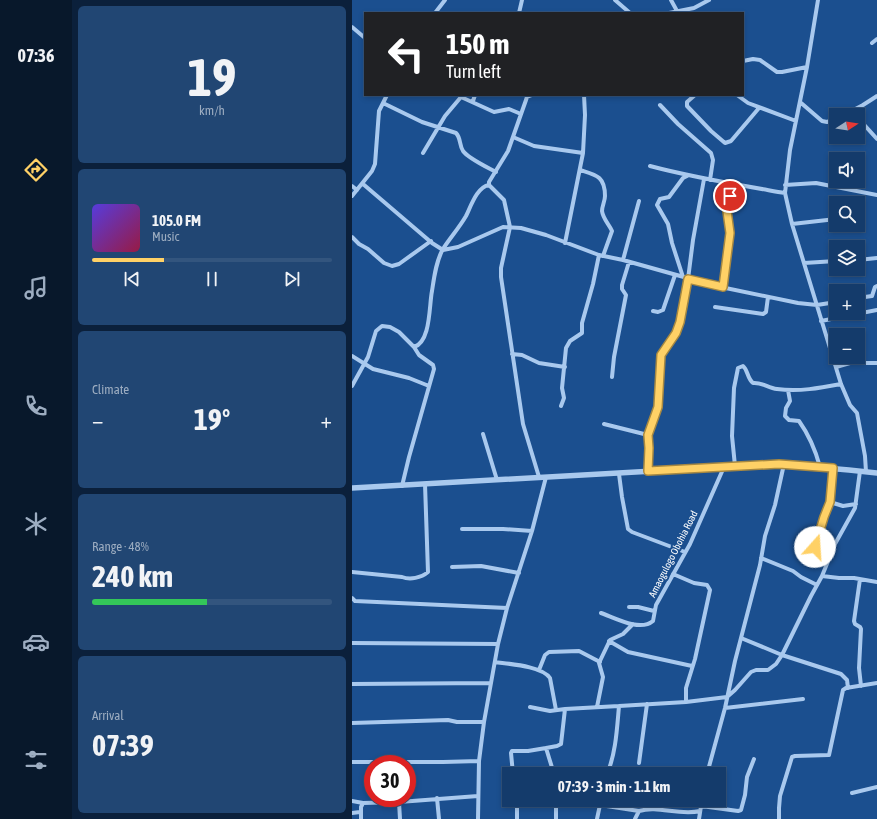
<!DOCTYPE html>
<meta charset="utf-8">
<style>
body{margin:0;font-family:"Asap Condensed",sans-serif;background:#214673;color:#f1f3f6;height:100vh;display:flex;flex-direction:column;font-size:15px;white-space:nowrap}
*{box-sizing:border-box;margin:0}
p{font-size:13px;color:#9dadc1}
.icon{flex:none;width:22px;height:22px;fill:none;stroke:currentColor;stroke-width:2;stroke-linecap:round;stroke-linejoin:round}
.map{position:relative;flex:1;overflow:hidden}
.panel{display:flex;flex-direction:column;gap:6px;padding:6px;background:#0b203b;width:280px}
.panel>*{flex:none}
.guide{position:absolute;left:12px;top:12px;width:380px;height:84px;border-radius:0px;box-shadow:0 2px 6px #0003,0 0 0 1px #33557e;background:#202124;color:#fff;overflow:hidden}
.needle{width:26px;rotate:78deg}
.controls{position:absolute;left:477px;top:108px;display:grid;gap:8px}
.controls a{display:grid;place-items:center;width:36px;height:36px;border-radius:0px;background:#143b6b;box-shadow:0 2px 6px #0003,0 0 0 1px #33557e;font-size:20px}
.speed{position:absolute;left:12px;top:755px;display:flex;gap:8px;font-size:20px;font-weight:700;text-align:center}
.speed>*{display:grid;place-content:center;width:52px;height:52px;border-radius:50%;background:#143b6b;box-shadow:0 2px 6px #0003,0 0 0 1px #33557e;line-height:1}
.speed .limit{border:6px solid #d22;background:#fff;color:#111}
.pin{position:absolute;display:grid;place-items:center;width:34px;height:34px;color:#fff;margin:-17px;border:2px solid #fff;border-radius:50%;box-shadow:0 1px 4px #0007}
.me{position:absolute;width:44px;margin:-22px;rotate:19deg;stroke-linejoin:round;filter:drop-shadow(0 0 3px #0008)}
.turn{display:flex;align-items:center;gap:14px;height:84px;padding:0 16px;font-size:18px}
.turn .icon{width:52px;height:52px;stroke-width:2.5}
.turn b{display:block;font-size:28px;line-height:34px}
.big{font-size:30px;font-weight:700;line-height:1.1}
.panel .tile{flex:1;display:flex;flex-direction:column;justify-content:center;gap:6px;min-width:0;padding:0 14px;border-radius:6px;background:#214673}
.panel .dial{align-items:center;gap:0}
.dial b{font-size:52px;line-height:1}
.song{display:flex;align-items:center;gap:12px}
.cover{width:48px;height:48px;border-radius:6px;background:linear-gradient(135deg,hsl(250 70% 55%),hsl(340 70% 35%))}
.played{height:4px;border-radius:2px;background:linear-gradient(90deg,#ffd166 30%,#33557e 30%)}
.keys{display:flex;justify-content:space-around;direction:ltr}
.heat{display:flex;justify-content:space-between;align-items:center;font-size:22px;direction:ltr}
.charge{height:6px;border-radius:3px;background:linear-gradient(90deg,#34c759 48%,#33557e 0)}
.trip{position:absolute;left:150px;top:767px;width:224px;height:40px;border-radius:0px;background:#143b6b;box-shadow:0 2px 6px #0003,0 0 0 1px #33557e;font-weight:700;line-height:40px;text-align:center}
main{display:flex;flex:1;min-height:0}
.tab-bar{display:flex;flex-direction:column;width:72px;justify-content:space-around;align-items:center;background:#08182b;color:#9dadc1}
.tab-bar .icon{width:28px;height:28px}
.tab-bar .current{color:#ffd166}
.tab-bar b{font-size:18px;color:#f1f3f6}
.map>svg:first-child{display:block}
</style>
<main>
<nav class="tab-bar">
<b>07:36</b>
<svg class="icon current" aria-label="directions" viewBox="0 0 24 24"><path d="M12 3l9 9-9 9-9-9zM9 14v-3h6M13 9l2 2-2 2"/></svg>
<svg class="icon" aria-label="music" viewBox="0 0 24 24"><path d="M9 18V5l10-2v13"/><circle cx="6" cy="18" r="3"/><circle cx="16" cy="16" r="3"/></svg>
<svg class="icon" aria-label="phone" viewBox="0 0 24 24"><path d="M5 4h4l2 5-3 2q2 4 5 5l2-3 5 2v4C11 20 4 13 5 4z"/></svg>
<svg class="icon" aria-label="climate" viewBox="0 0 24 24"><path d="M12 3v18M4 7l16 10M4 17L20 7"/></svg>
<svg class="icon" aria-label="car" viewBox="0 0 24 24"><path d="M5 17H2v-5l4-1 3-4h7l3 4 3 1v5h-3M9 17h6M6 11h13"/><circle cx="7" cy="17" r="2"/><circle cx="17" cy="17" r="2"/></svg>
<svg class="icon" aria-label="filters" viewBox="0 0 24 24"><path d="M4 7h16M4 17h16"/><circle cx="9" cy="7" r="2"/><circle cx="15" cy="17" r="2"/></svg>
</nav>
<section class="panel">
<div class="tile dial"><b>19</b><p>km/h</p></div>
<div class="tile">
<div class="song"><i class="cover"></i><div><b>105.0 FM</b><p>Music</p></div></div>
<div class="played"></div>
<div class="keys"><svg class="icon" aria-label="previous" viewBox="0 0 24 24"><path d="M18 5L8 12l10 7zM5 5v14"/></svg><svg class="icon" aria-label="pause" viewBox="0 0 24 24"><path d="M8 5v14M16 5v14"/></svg><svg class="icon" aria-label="next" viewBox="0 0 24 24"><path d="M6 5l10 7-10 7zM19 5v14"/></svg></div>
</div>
<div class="tile"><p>Climate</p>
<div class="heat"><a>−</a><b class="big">19°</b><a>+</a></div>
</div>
<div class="tile"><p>Range · 48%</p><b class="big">240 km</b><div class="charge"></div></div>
<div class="tile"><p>Arrival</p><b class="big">07:39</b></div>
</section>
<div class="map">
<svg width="525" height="819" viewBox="0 0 525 819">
<rect width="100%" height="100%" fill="#1b4f8f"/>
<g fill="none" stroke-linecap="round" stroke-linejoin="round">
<path stroke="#a9c9ee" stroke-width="4" d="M263,0L278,13
M319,0L325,11
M466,0L455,67L438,150L433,193L440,224L489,384L498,405L505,413L513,456L514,472
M83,13L93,0
M167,13L170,0
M317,13L342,8L357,0
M0,27L13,38
M520,43L525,39
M391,61L401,59L408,60L425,72H430L455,67
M343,95L335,102V106L359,131L373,143L379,141L407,108
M385,95L396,103L444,121
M121,101L123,95
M448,102L470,121L475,122L484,119
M31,103L70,122L104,133C109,138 107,145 111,151C117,159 135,167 144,172
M308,105L326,124L359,153L361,160L358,180
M492,115L511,105L525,96
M506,118L525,139
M161,137L182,146L231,153
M71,153L93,116L109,97L142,112L157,109L169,114
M298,166C343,178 387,185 433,193
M228,170C244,175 253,176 253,196C253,201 250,206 250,211C251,219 257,224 260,231L251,256
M11,184L80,243L91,250L106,247L151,227L169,228L194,235L247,255L271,260L364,286L446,303L465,305L484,302
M137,185L152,200L158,227L149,268V277L171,424L187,477
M137,185V182L156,151L174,100L175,97L180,95
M433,185L464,183L525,195
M0,186L5,190
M0,196L20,171L23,164L27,111L35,95
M440,224L484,219
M0,237L7,244L16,249L32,263L40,266L47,264L79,241
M213,243L231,153L233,115L232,95
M271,260L287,201
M506,260L525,258
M452,263L484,261
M331,277L320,243L316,224L305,205L308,199L317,197L331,178L335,176
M371,287L378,233L375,208L380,185
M506,298L520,296L523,287L525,286
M363,307L411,314L414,312L416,297
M301,311L306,312L311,310L323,275
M469,321L525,310
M62,347C79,342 77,305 80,291C82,278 84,261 91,249C98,238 107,228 114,216C119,206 125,187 137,185
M160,354L170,355L187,363L213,367
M0,356L21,369L57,378L77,386
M484,367L498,363H525
M260,377L262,357L274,295L270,289V285L277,262
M0,386L16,357L24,331L30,326L38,327L47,332L62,347L67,355L81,365L82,369L57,457L50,486
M436,390L438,401L434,408L433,416L437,420L447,421C457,435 464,452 468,467
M209,406L212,398L210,388L214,348L218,341L230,333V323L241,284L247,255
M252,424L296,435L297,448L296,471
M131,434L145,480
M296,435L306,407L309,355L323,333L328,322L335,287L341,240L352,179
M383,466L380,436L382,388L386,368L391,366C396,370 395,378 401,383C410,382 416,388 425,389C447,392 468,388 489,384
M267,474L270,497L276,529L280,532L333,552
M478,502L491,506L504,504
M110,529H151L180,531
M479,553L463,547L472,517L478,502L481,469
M409,558L441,571L449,577L465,585
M100,567L129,566L167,573
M0,572L50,577C58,580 69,578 76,572L73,484
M321,574L342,583L355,585L358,590L343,659L334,688V702
M470,576L487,578H502L525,582
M508,579L502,621L503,624L508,627L509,629L507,668L509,686
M0,598L3,601L155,608L180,531L194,477
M277,607H286L302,611
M249,613C263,618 288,632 301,621L304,605L338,544L372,467
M389,638L430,655L489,674L495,680L496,688
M257,641L276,652L340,666
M0,643L146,644
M143,662C157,664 190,666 198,678L204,710
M187,670L193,655L197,652L227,651L248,662
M0,684L139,683L146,644L155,608
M267,706L334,702L375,697L383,690L399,672L404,670H416L424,664L430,655L459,596L470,576L483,544L503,508L508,471
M178,707L198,711L213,709L267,706C265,728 264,753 255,774
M245,707L251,677L247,663L258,640L271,634L281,624
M373,708L451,699
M0,723L96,720L105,722H132
M194,748L205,746L209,744L213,709
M0,762H91L127,761
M287,763L295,704
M161,774L159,753L160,751H176L194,748L202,774
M355,774L373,708L383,661L408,565L413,536L423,505L432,464
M500,793L525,787
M85,798L87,819
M0,801L11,803
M248,805L287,811
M349,806L386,811L389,810L393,795L395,777L402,759
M0,813L8,812
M9,819V807L11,803L47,802
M48,819L47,802L126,796
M126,819L127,761L132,722L139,683
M165,819V800
M204,819V800
M245,819L249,800
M283,819L287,811C306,805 327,816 348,811
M347,819L350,800
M427,819V808L428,796L440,757L443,756L477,755L491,690L494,688L525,683"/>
<path stroke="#a9c9ee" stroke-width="5.5" d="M0,488L427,464L497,470L525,473"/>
</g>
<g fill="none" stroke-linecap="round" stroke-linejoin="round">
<g stroke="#a68842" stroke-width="10">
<path id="route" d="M378,196L375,211L378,233L371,287L336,279L328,322L324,333L309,355L306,407L296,435L297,448L296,471L427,464L481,468L478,502L472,517L463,547"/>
</g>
<use href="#route" stroke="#ffd166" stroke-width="7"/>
</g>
<g text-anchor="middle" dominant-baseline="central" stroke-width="4" stroke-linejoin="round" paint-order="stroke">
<g font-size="10" fill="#fff" stroke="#1b4f8f">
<text transform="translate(321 554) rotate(-63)">Amaogulogo Obohia Road</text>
</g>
</g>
</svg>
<div class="controls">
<a><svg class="needle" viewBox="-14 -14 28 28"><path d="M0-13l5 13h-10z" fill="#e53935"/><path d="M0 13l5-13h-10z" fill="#9dadc1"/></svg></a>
<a><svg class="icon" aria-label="sound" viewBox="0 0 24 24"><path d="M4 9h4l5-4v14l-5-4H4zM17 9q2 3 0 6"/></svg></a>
<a><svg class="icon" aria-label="search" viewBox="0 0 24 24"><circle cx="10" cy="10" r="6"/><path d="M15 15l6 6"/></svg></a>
<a><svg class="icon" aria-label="layers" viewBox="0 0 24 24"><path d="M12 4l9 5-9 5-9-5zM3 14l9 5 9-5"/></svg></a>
<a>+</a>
<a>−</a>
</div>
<div class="speed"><div class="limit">30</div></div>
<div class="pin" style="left:378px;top:196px;background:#d93025"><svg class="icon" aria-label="arrive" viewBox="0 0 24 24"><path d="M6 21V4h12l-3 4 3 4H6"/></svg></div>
<svg class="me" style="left:463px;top:547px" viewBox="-20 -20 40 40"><circle r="19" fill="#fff"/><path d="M0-13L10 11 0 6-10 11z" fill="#ffd166"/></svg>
<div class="trip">07:39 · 3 min · 1.1 km</div>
<div class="guide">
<div class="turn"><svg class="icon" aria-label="left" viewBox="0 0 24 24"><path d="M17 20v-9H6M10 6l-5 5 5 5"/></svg><div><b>150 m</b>Turn left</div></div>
</div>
</div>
</main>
